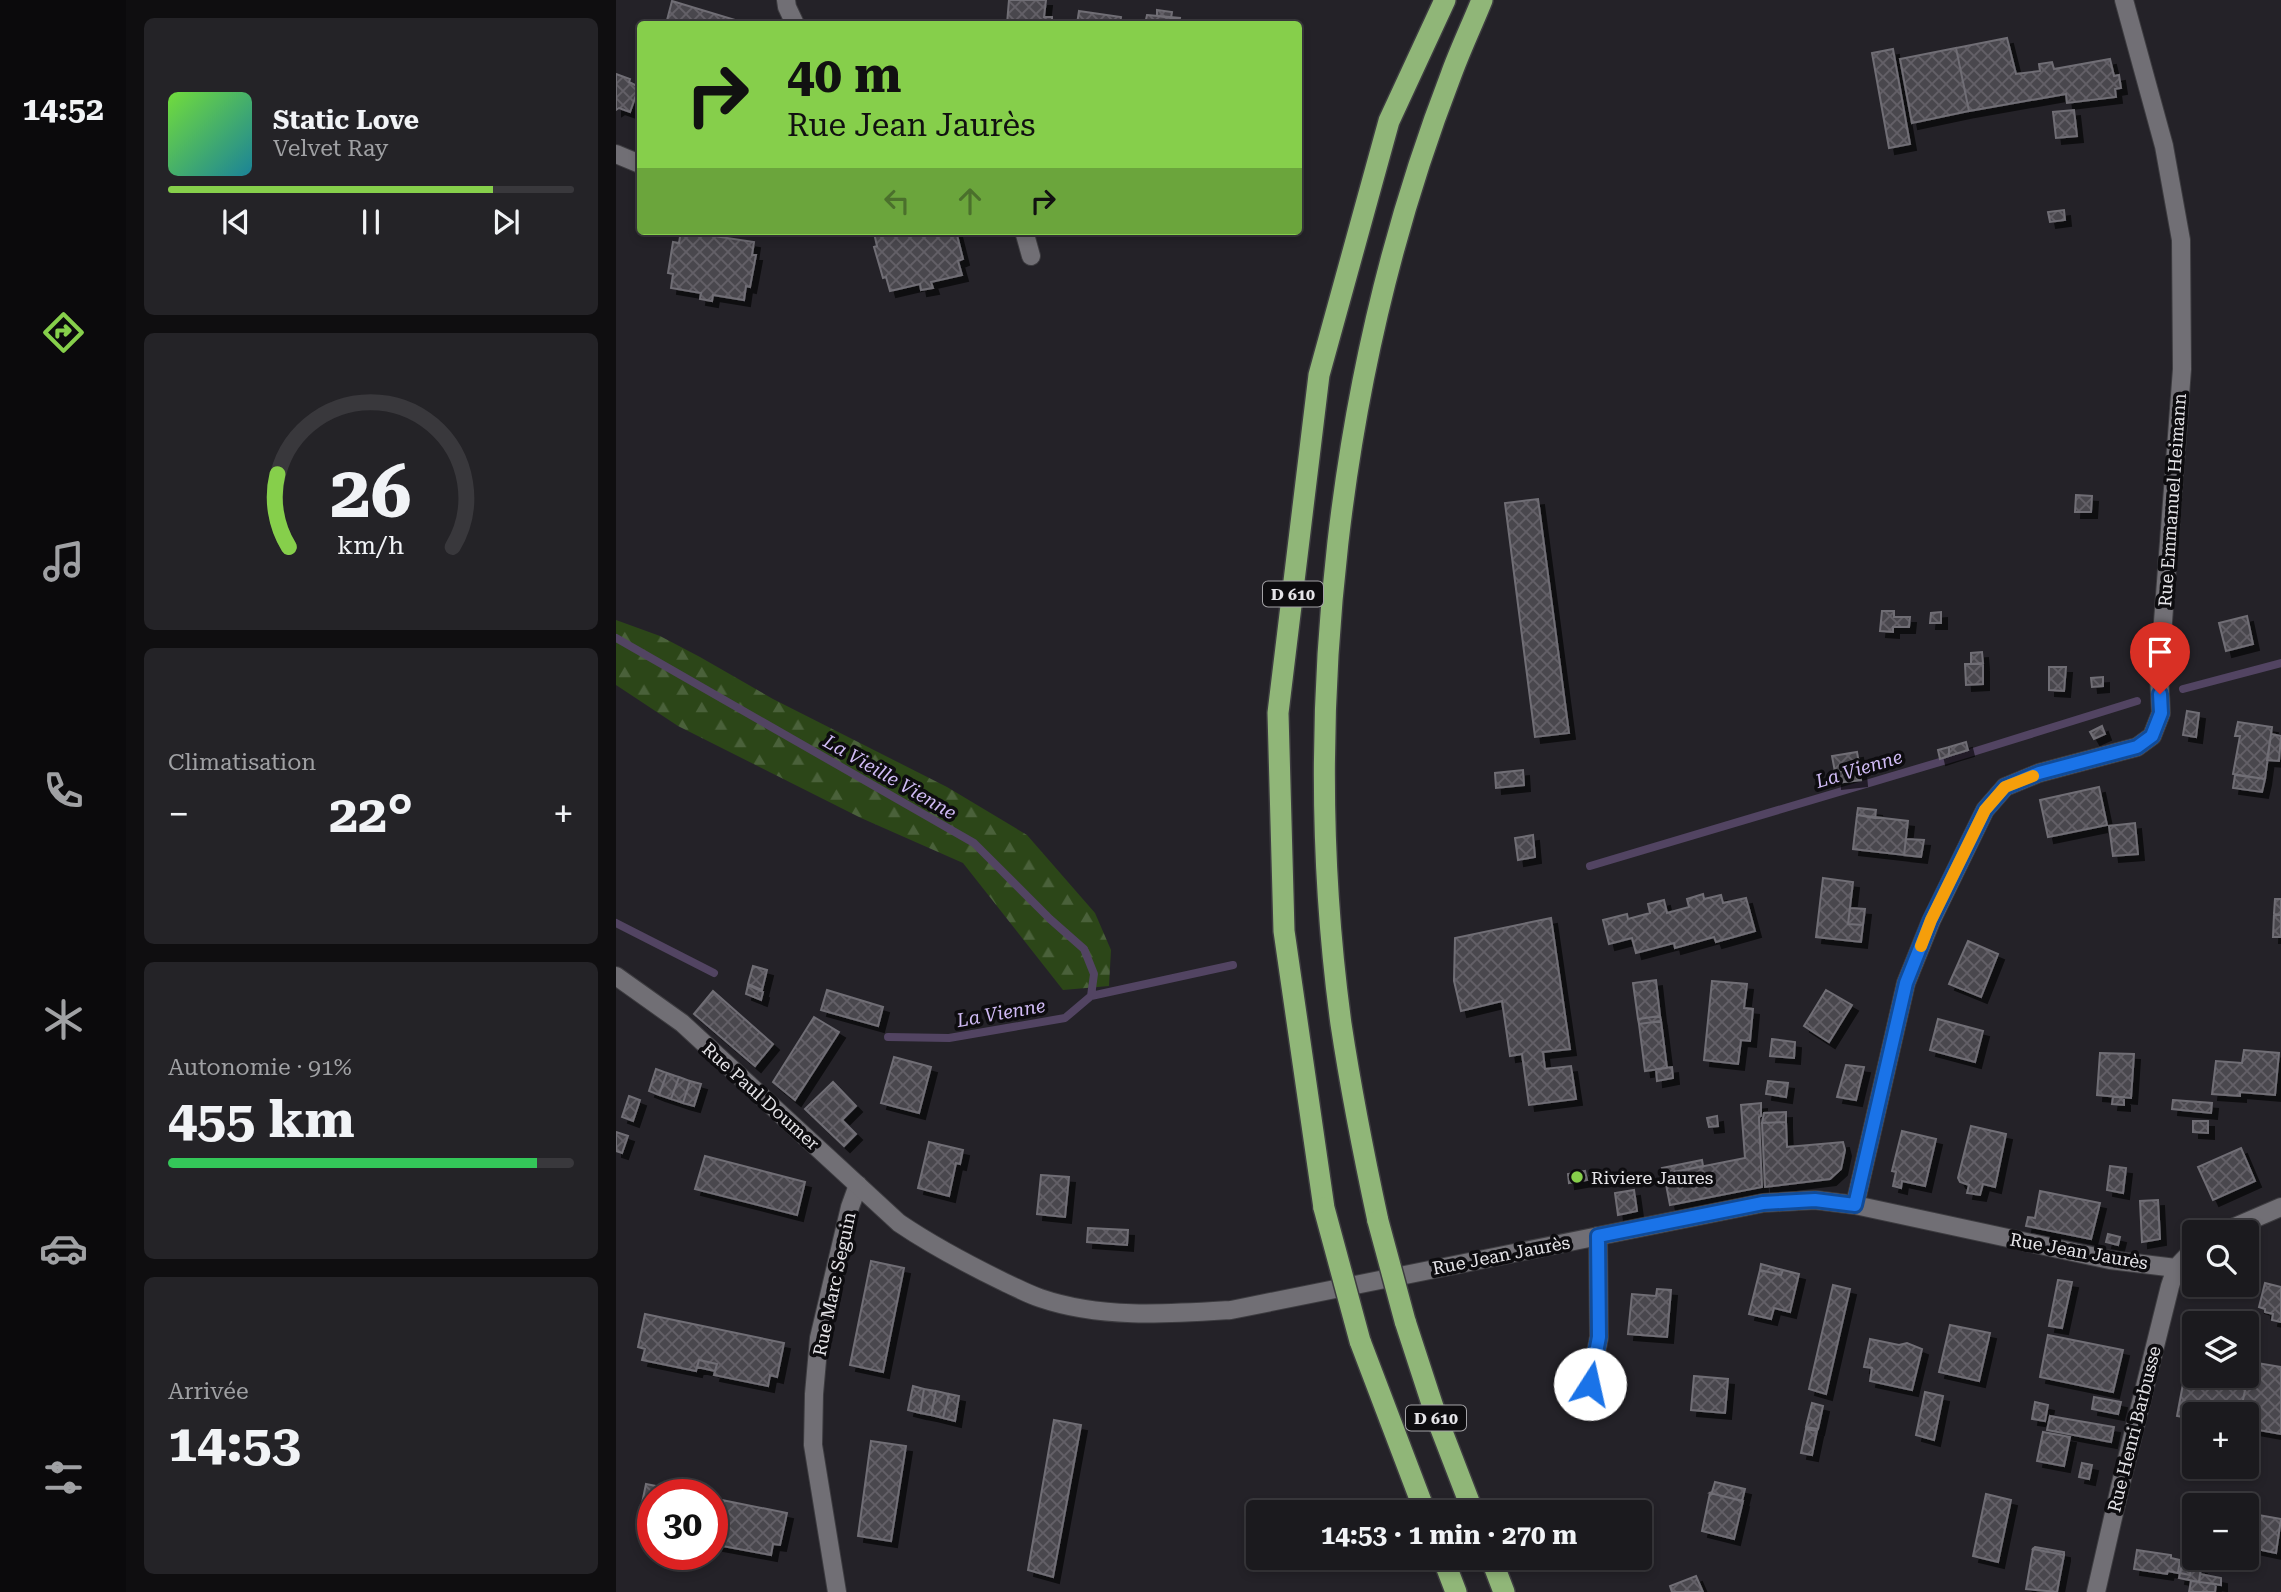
<!DOCTYPE html>
<html lang="fr">
<meta charset="utf-8">
<style>
body{margin:0;font-family:"Roboto Serif",serif;background:#242327;color:#f1f3f6;height:100vh;display:flex;flex-direction:column;font-size:26px;white-space:nowrap}
*{box-sizing:border-box;margin:0}
p{font-size:23px;color:#a0a1a4}
.icon{flex:none;width:38px;height:38px;fill:none;stroke:currentColor;stroke-width:2;stroke-linecap:round;stroke-linejoin:round}
.map{position:relative;flex:1;overflow:hidden}
.sheet{display:flex;flex-direction:column;gap:18px;padding:18px;background:#0f0e10;width:490px}
.sheet>*{flex:none}
.top-card{position:absolute;left:21px;top:21px;width:665px;height:214px;border-radius:7px;box-shadow:0 4px 10px #0003,0 0 0 2px #39383c;background:#86cf4b;color:#111;overflow:hidden}
.controls{position:absolute;left:1566px;top:1220px;display:grid;gap:14px}
.controls a{display:grid;place-items:center;width:77px;height:77px;border-radius:7px;background:#1b1a1e;box-shadow:0 4px 10px #0003,0 0 0 2px #39383c;font-size:35px}
.speed{position:absolute;left:21px;top:1479px;display:flex;gap:14px;font-size:35px;font-weight:700;text-align:center}
.speed>*{display:grid;place-content:center;width:91px;height:91px;border-radius:50%;background:#1b1a1e;box-shadow:0 4px 10px #0003,0 0 0 2px #39383c;line-height:1}
.speed .limit{border:10px solid #d22;background:#fff;color:#111}
.pin{position:absolute;display:grid;place-items:center;width:60px;height:60px;color:#fff;margin:-72px -30px;border-radius:50% 50% 50% 0;rotate:-45deg;box-shadow:0 0 7px #0007}
.pin .icon{rotate:45deg}
.me{position:absolute;width:77px;margin:-38px;rotate:10deg;stroke-linejoin:round;filter:drop-shadow(0 0 5px #0008)}
.turn{display:flex;align-items:center;gap:24px;height:147px;padding:0 35px;font-size:32px}
.turn .icon{width:91px;height:91px;stroke-width:2.5}
.turn b{display:block;font-size:49px;line-height:60px}
.lanes{display:flex;align-items:center;height:66px;padding:0 35px;background:#0003;justify-content:center;gap:35px;direction:ltr}
.lanes .off{opacity:.35}
.big{font-size:52px;font-weight:700;line-height:1.1}
.sheet .card{flex:1;display:flex;flex-direction:column;justify-content:center;gap:10px;min-width:0;padding:0 24px;border-radius:10px;background:#242327}
.sheet .dial{align-items:center;gap:0}
.dial svg{height:182px;overflow:visible;fill:none;stroke:#39383c;stroke-width:7;stroke-linecap:round;text-anchor:middle}
.dial text{fill:#f1f3f6;stroke:none}
.song{display:flex;align-items:center;gap:21px}
.cover{width:84px;height:84px;border-radius:10px;background:linear-gradient(135deg,hsl(100 70% 55%),hsl(190 70% 35%))}
.played{height:7px;border-radius:4px;background:linear-gradient(90deg,#86cf4b 80%,#39383c 80%)}
.keys{display:flex;justify-content:space-around;direction:ltr}
.heat{display:flex;justify-content:space-between;align-items:center;font-size:38px;direction:ltr}
.charge{height:10px;border-radius:5px;background:linear-gradient(90deg,#34c759 91%,#39383c 0)}
.trip{position:absolute;left:630px;top:1500px;width:406px;height:70px;border-radius:7px;background:#1b1a1e;box-shadow:0 4px 10px #0003,0 0 0 2px #39383c;font-weight:700;line-height:70px;text-align:center}
main{display:flex;flex:1;min-height:0}
.menu{display:flex;flex-direction:column;width:126px;justify-content:space-around;align-items:center;background:#0b0a0c;color:#a0a1a4}
.menu .icon{width:49px;height:49px}
.menu .selected{color:#86cf4b}
.menu b{font-size:32px;color:#f1f3f6}
.map>svg:first-child{display:block}
</style>
<main>
<nav class="menu">
<b>14:52</b>
<svg class="icon selected" aria-label="directions" viewBox="0 0 24 24"><path d="M12 3l9 9-9 9-9-9zM9 14v-3h6M13 9l2 2-2 2"/></svg>
<svg class="icon" aria-label="music" viewBox="0 0 24 24"><path d="M9 18V5l10-2v13"/><circle cx="6" cy="18" r="3"/><circle cx="16" cy="16" r="3"/></svg>
<svg class="icon" aria-label="phone" viewBox="0 0 24 24"><path d="M5 4h4l2 5-3 2q2 4 5 5l2-3 5 2v4C11 20 4 13 5 4z"/></svg>
<svg class="icon" aria-label="climate" viewBox="0 0 24 24"><path d="M12 3v18M4 7l16 10M4 17L20 7"/></svg>
<svg class="icon" aria-label="car" viewBox="0 0 24 24"><path d="M5 17H2v-5l4-1 3-4h7l3 4 3 1v5h-3M9 17h6M6 11h13"/><circle cx="7" cy="17" r="2"/><circle cx="17" cy="17" r="2"/></svg>
<svg class="icon" aria-label="filters" viewBox="0 0 24 24"><path d="M4 7h16M4 17h16"/><circle cx="9" cy="7" r="2"/><circle cx="15" cy="17" r="2"/></svg>
</nav>
<section class="sheet">
<div class="card">
<div class="song"><i class="cover"></i><div><b>Static Love</b><p>Velvet Ray</p></div></div>
<div class="played"></div>
<div class="keys"><svg class="icon" aria-label="previous" viewBox="0 0 24 24"><path d="M18 5L8 12l10 7zM5 5v14"/></svg><svg class="icon" aria-label="pause" viewBox="0 0 24 24"><path d="M8 5v14M16 5v14"/></svg><svg class="icon" aria-label="next" viewBox="0 0 24 24"><path d="M6 5l10 7-10 7zM19 5v14"/></svg></div>
</div>
<div class="card dial"><svg viewBox="0 0 100 80">
<path d="M14 69A42 42 0 1 1 86 69"/>
<path d="M14 69A42 42 0 0 1 9 37" stroke="#86cf4b"/>
<text x="50" y="56" font-size="32" font-weight="700">26</text>
<text x="50" y="72" font-size="11">km/h</text>
</svg></div>
<div class="card"><p>Climatisation</p>
<div class="heat"><a>−</a><b class="big">22°</b><a>+</a></div>
</div>
<div class="card"><p>Autonomie · 91%</p><b class="big">455 km</b><div class="charge"></div></div>
<div class="card"><p>Arrivée</p><b class="big">14:53</b></div>
</section>
<div class="map">
<svg width="1665" height="1592" viewBox="0 0 1665 1592">
<defs>
<pattern id="forest-firs" width="22" height="20" patternUnits="userSpaceOnUse" patternTransform="scale(1.75)"><rect width="22" height="20" fill="#2c4618"/><path d="M5 1l3.5 6h-7zM16 11l3.5 6h-7z" fill="#4a613a"/></pattern>
<pattern id="building-cross-hatch" width="8" height="8" patternUnits="userSpaceOnUse" patternTransform="scale(1.75)"><rect width="8" height="8" fill="#4a474e"/><path d="M0 0l8 8M0 8l8-8" fill="none" stroke="#646168"/></pattern>
<filter id="shadow"><feDropShadow dx="6" dy="6" stdDeviation="0" flood-color="#0009"/></filter>
</defs>
<rect width="100%" height="100%" fill="#242228"/>
<path fill="url(#forest-firs)" d="M0,620L44,636L84,657L157,699L331,787L411,835L479,913L495,950L493,986L447,990L347,863L245,818L62,726L0,685Z"/>
<g fill="none" stroke-linecap="round" stroke-linejoin="round">
<path stroke="#524462" stroke-width="8" d="M0,638L358,843L434,919L468,949L478,974L475,996
M1567,689L1665,663
M974,866L1344,756L1521,701
M0,923L98,973
M272,1037L333,1038L449,1018L475,996L617,965"/>
</g>
<path fill="url(#building-cross-hatch)" stroke="#706e75" stroke-width="2" filter="url(#shadow)" d="M393,0H430L428,17H436V24H391Z
M56,1L129,23V24H50Z
M541,10L556,12L555,18L541,16Z
M463,11L505,17L504,24H461Z
M531,15L564,18L563,24H529Z
M1391,38L1400,74L1424,71L1423,64L1436,62L1438,69L1494,59L1498,76L1503,75L1505,88L1499,89L1500,97L1451,103L1450,94L1353,111L1340,48Z
M1340,48L1353,111L1296,123L1284,59Z
M1277,49L1294,144L1273,148L1256,53Z
M0,74L14,79L13,82L23,87L14,112L3,108L0,110Z
M1458,110L1461,136L1440,138L1437,112Z
M1448,210L1449,220L1434,222L1432,212Z
M65,231L138,242L136,255H140L134,287L130,286L128,300L97,295L96,301L84,299L85,293L55,288L57,274L52,273L57,242L63,243Z
M265,231H340L347,259L342,261L346,275L315,282L317,288L305,290L304,284L274,291L270,277L267,278L258,247L261,246L258,233Z
M1460,495L1476,496L1475,512H1459Z
M922,499L953,733L919,737L889,503Z
M1266,611H1278V617H1294L1293,627H1277V632L1264,631Z
M1325,612V623H1314L1315,613Z
M1631,616L1637,644L1610,651L1603,623Z
M1366,652L1367,663L1355,664V653Z
M1349,664H1367V684L1350,685Z
M1433,667H1450L1448,691L1433,690Z
M1487,677V686L1476,687L1475,678Z
M1571,711L1583,713L1580,737L1567,735Z
M1622,722L1656,727L1649,779L1617,774L1624,736H1619Z
M1486,726L1489,734L1478,739L1474,732Z
M1655,734L1665,736L1663,761L1651,760Z
M1350,742L1352,750L1333,756V747Z
M1333,747V756L1324,759L1322,750Z
M1241,752L1244,769L1219,772L1216,756Z
M1244,769L1245,780L1220,783L1219,772Z
M907,770L908,785L880,788L879,773Z
M1619,775L1649,779L1646,792L1617,788Z
M1483,787L1491,825L1432,837L1424,800Z
M1242,808L1260,810L1259,818L1241,815Z
M1241,815L1292,821L1288,855L1237,849Z
M1519,823L1522,854L1497,856L1493,826Z
M917,835L919,857L902,860L899,838Z
M1290,839L1308,840L1305,857L1288,855Z
M1207,878L1237,882L1232,924L1247,925L1245,942L1200,937Z
M1087,894L1088,899L1105,895L1107,903L1130,898L1139,931L1100,942L1098,937L1059,948L1058,943L1020,953L1016,938L993,944L987,920L1011,914L1012,919L1034,913L1032,904L1048,900L1051,913L1073,907L1071,899Z
M1659,899H1665V915L1658,914Z
M1234,908L1249,909L1247,925L1232,924Z
M1658,914L1665,915V937H1657Z
M935,918L954,1049L927,1052L929,1069L955,1066L960,1099L913,1105L906,1054L894,1056L886,1001L845,1011L838,981L839,938Z
M1352,941L1382,954L1365,997L1333,984Z
M137,966L151,970L146,990L132,984Z
M1040,980L1044,1016L1022,1019L1017,983Z
M1096,981L1131,984L1128,1008L1137,1009L1134,1041L1125,1040L1122,1064L1088,1060Z
M132,985L147,992L145,1000L130,994Z
M211,990L267,1007L262,1026L205,1010Z
M1210,990L1236,1005L1213,1042L1188,1026Z
M97,991L157,1044L139,1066L78,1014Z
M1044,1016L1045,1021L1023,1024L1022,1019Z
M198,1017L223,1032L179,1100L157,1082Z
M1322,1019L1367,1031L1359,1062L1314,1050Z
M1045,1021L1051,1068L1029,1071L1023,1024Z
M1156,1039L1179,1042L1178,1058L1154,1056Z
M1628,1050L1663,1053L1659,1095L1624,1092V1096L1596,1094L1600,1061L1626,1063Z
M1484,1053L1518,1054L1515,1098L1481,1095Z
M278,1057L315,1067L303,1113L265,1103Z
M1230,1065L1248,1067L1240,1100L1221,1097Z
M1056,1067L1057,1078L1041,1081L1040,1069Z
M40,1069L51,1073L43,1095L33,1091Z
M51,1073L63,1077L55,1099L43,1095Z
M63,1077L74,1081L67,1103L55,1099Z
M74,1081L85,1084L78,1106L67,1103Z
M1152,1081L1172,1083L1170,1097L1150,1094Z
M217,1082L240,1106L226,1120L240,1134L228,1146L189,1109Z
M13,1096L24,1100L17,1121L6,1117Z
M1497,1097H1508V1105L1496,1104Z
M1557,1100L1596,1103L1595,1113L1556,1109Z
M1145,1103V1116L1143,1117L1146,1187L1054,1205L1048,1174L1129,1158L1125,1105Z
M1170,1112V1122L1146,1123L1148,1113Z
M1101,1116L1102,1126L1093,1127L1091,1118Z
M1577,1121H1592V1133L1577,1132Z
M1170,1122L1171,1147L1227,1142L1229,1150L1225,1169L1214,1179L1149,1187L1146,1123Z
M1355,1126L1390,1134L1379,1187L1367,1184L1364,1195L1351,1193L1353,1185L1344,1182L1342,1178Z
M1286,1131L1320,1139L1309,1186L1286,1181L1285,1188L1277,1186L1280,1172L1276,1171Z
M0,1132L12,1136L6,1153L0,1151Z
M313,1142L347,1150L344,1164L340,1163L333,1196L302,1188Z
M1625,1148L1639,1181L1597,1200L1582,1167Z
M89,1156L189,1182L181,1215L79,1189Z
M1086,1160L1087,1166L1048,1174L1046,1168Z
M1494,1166L1510,1168L1507,1193L1491,1190Z
M969,1171L971,1180L953,1183L952,1174Z
M425,1175L453,1177L449,1217L421,1214Z
M1018,1190L1021,1211L1002,1215L999,1193Z
M1424,1191L1484,1203L1475,1239L1410,1226L1412,1217L1419,1218Z
M1542,1200L1544,1239L1526,1242L1524,1201Z
M472,1228L512,1230L511,1245L471,1242Z
M1492,1234L1504,1237L1502,1245L1490,1242Z
M255,1261L288,1268L267,1372L234,1365Z
M1145,1264L1167,1270L1165,1275L1144,1270Z
M1144,1270L1165,1275L1167,1270L1183,1274L1174,1312L1158,1308L1155,1319L1133,1314Z
M1442,1280L1456,1282L1446,1328L1433,1326Z
M1649,1283L1665,1287V1322L1656,1320L1657,1314L1649,1312V1309L1643,1307Z
M1217,1285L1234,1289L1210,1394L1193,1389Z
M1041,1289L1055,1290L1051,1337L1012,1334L1016,1294L1040,1296Z
M29,1314L168,1343L161,1377L154,1375L152,1386L98,1375L101,1364L83,1360L80,1371L26,1360L29,1349L22,1347Z
M1334,1325L1374,1333L1363,1381L1323,1372Z
M1432,1335L1507,1350L1497,1392L1424,1377Z
M1254,1339L1283,1345L1291,1343L1306,1349L1296,1390L1254,1381L1256,1368L1248,1367Z
M1573,1352L1578,1353V1376H1631V1361L1635,1362L1624,1414H1578V1419L1561,1416Z
M83,1360L101,1364L99,1371L81,1367Z
M1635,1362L1665,1367V1434L1631,1428V1414H1624Z
M1078,1376L1112,1379L1109,1413L1075,1410Z
M297,1386L308,1389L304,1413L292,1410Z
M308,1389L320,1391L315,1415L304,1413Z
M320,1391L333,1394L327,1418L315,1415Z
M1309,1392L1327,1396L1318,1440L1300,1435Z
M333,1394L343,1396L339,1421L327,1418Z
M1478,1397L1505,1402L1502,1414L1476,1409Z
M1419,1402L1432,1405L1429,1421L1416,1419Z
M1196,1403L1207,1406L1202,1429L1190,1427Z
M1434,1416L1498,1427L1495,1442L1431,1430Z
M438,1420L465,1425L437,1577L412,1570Z
M1190,1429L1201,1431L1196,1455L1185,1453Z
M1427,1432L1454,1437L1448,1466L1421,1461Z
M255,1441L290,1446L275,1541L242,1536Z
M1466,1463L1476,1465L1473,1479L1463,1477Z
M1099,1482L1129,1489L1126,1501L1094,1493L1096,1492Z
M30,1484L80,1494H37V1533L28,1531L31,1520L23,1518Z
M1094,1493L1127,1501L1118,1539L1086,1531Z
M1370,1494L1395,1500L1382,1562L1357,1556Z
M96,1498L171,1513L164,1545L157,1544L155,1555L101,1545L103,1534L96,1532Z
M1631,1513L1665,1519L1660,1553L1631,1547Z
M1419,1547L1448,1552V1555L1417,1549Z
M1417,1549L1448,1555L1441,1592L1410,1589Z
M1521,1550L1555,1555V1558L1564,1560L1562,1573L1552,1571L1551,1574L1518,1569Z
M1567,1560L1576,1562L1574,1575L1564,1573Z
M1575,1567L1585,1568L1583,1582L1563,1578L1564,1573L1574,1575Z
M1584,1574L1605,1578V1585L1583,1582Z
M1080,1576L1087,1592H1056L1054,1586Z
M1575,1581L1600,1584L1599,1592H1573Z"/>
<g fill="none" stroke-linecap="round" stroke-linejoin="round">
<g stroke="#3d3c40" stroke-width="20">
<path id="street" d="M170,0L171,7L179,24
M0,154L24,164
M408,231L415,256
M1239,1205L1290,983L1315,921L1369,810L1389,787L1423,773L1521,747L1536,736L1545,713L1543,675L1566,369L1565,240L1548,146L1508,0
M970,1407L983,1337L982,1236
M221,1592L197,1445L198,1394L203,1338L234,1207L242,1185"/>
</g>
<g stroke="#3d3c40" stroke-width="20">
<path id="secondary" d="M0,976L66,1023L283,1223C317,1246 353,1265 390,1283C401,1288 412,1294 424,1298C485,1319 552,1314 615,1310L1147,1203L1199,1200L1239,1205L1494,1260L1560,1268
M1607,1232L1665,1207
M1480,1592L1504,1487L1554,1286L1560,1268L1578,1249"/>
</g>
<g stroke="#3d3c40" stroke-width="24">
<path id="highway" d="M708,1208L668,931L662,713L703,375L773,121L829,0
M762,1221C748,1156 735,1090 725,1024C683,714 722,367 835,75C844,50 856,25 866,0
M789,1321L820,1416L857,1512
M744,1341L809,1512
M827,1558L840,1592
M875,1558L888,1592"/>
</g>
<use href="#street" stroke="#716f75" stroke-width="18"/>
<use href="#secondary" stroke="#716f75" stroke-width="18"/>
<use href="#highway" stroke="#90b678" stroke-width="21"/>
<g stroke="#3d3c40" stroke-width="24" stroke-linecap="butt">
<path id="highway-bridge" d="M708,1208L744,1341
M762,1221L789,1321"/>
</g>
<use href="#highway-bridge" stroke="#90b678" stroke-width="21"/>
</g>
<g fill="none" stroke-linecap="round" stroke-linejoin="round">
<g stroke="#114b97" stroke-width="18">
<path id="route" d="M974,1384L983,1337L982,1236L1147,1203L1199,1200L1239,1205L1290,983L1315,920L1369,810L1389,787L1423,773L1521,747L1536,736L1545,713L1544,694"/>
</g>
<use href="#route" stroke="#1a73e8" stroke-width="12"/>
<path stroke="#f59e0b" stroke-width="12" d="M1305,946L1315,920L1369,810L1389,787L1417,776"/>
</g>
<circle fill="#86cf4b" stroke="#0d0c0f" stroke-width="2.5" cx="961" cy="1177" r="7"/>
<g text-anchor="middle" dominant-baseline="central" stroke-width="7" stroke-linejoin="round" paint-order="stroke">
<g fill="#0d0c0f" stroke="#a4a3a7" stroke-width="2">
<rect x="647" y="581.5" width="60" height="25" rx="5"/>
<rect x="790" y="1405.5" width="60" height="25" rx="5"/>
</g>
<g font-size="16" font-weight="bold" fill="#e5e4e8">
<text x="677" y="594">D 610</text>
<text x="820" y="1418">D 610</text>
</g>
<g font-size="18" fill="#e5e4e8" stroke="#0d0c0f">
<text transform="translate(1556 500) rotate(-86)">Rue Emmanuel Heimann</text>
<text transform="translate(145 1096) rotate(42)">Rue Paul Doumer</text>
<text transform="translate(1463 1251) rotate(10)">Rue Jean Jaurès</text>
<text transform="translate(885 1255) rotate(-11)">Rue Jean Jaurès</text>
<text transform="translate(218 1284) rotate(-78)">Rue Marc Seguin</text>
<text transform="translate(1518 1429) rotate(-76)">Rue Henri Barbusse</text>
</g>
<g font-size="18" fill="#e5e4e8" stroke="#0d0c0f" text-anchor="start">
<text x="975" y="1177">Riviere Jaures</text>
</g>
<g font-size="19" font-style="italic" fill="#d0bbf5" stroke="#0d0c0f">
<text transform="translate(1243 769) rotate(-17)">La Vienne</text>
<text transform="translate(274 777) rotate(30)">La Vieille Vienne</text>
<text transform="translate(385 1013) rotate(-10)">La Vienne</text>
</g>
</g>
</svg>
<div class="controls">
<a><svg class="icon" aria-label="search" viewBox="0 0 24 24"><circle cx="10" cy="10" r="6"/><path d="M15 15l6 6"/></svg></a>
<a><svg class="icon" aria-label="layers" viewBox="0 0 24 24"><path d="M12 4l9 5-9 5-9-5zM3 14l9 5 9-5"/></svg></a>
<a>+</a>
<a>−</a>
</div>
<div class="speed"><div class="limit">30</div></div>
<div class="pin" style="left:1544px;top:694px;background:#d93025"><svg class="icon" aria-label="arrive" viewBox="0 0 24 24"><path d="M6 21V4h12l-3 4 3 4H6"/></svg></div>
<svg class="me" style="left:974px;top:1384px" viewBox="-20 -20 40 40"><circle r="19" fill="#fff"/><path d="M0-13L10 11 0 6-10 11z" fill="#1a73e8"/></svg>
<div class="trip">14:53 · 1 min · 270 m</div>
<div class="top-card">
<div class="turn"><svg class="icon" aria-label="right" viewBox="0 0 24 24"><path d="M7 20v-9h11M14 6l5 5-5 5"/></svg><div><b>40 m</b>Rue Jean Jaurès</div></div>
<div class="lanes"><svg class="icon off" aria-label="left" viewBox="0 0 24 24"><path d="M17 20v-9H6M10 6l-5 5 5 5"/></svg><svg class="icon off" aria-label="ahead" viewBox="0 0 24 24"><path d="M12 20V5M6 11l6-6 6 6"/></svg><svg class="icon" aria-label="right" viewBox="0 0 24 24"><path d="M7 20v-9h11M14 6l5 5-5 5"/></svg></div>
</div>
</div>
</main>
